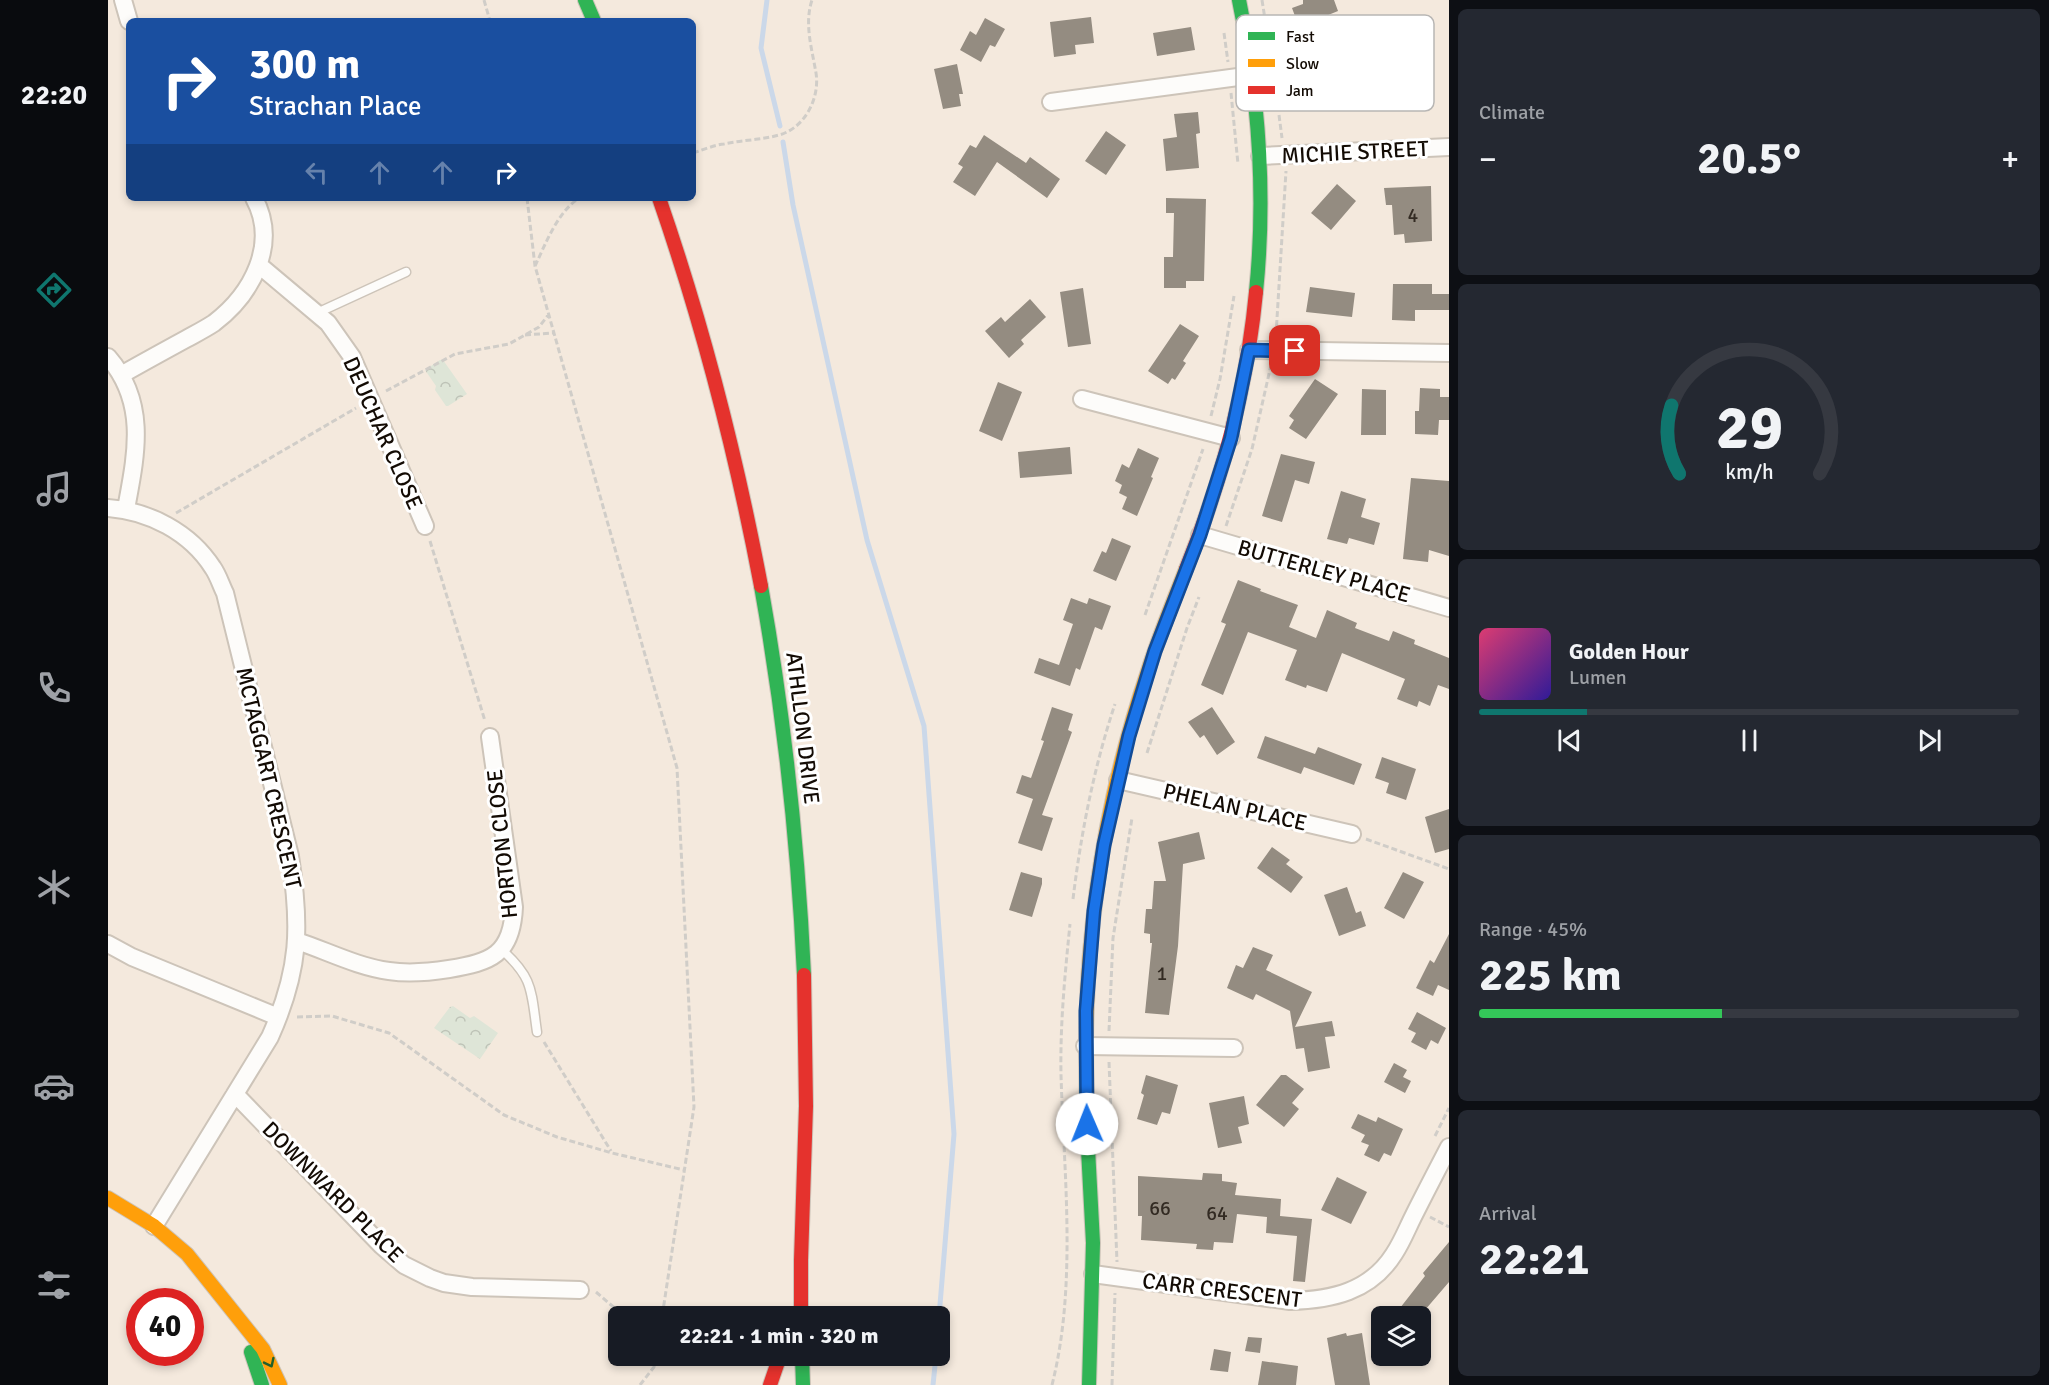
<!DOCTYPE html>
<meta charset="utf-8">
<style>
body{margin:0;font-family:Signika,sans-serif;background:#242831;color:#f1f3f6;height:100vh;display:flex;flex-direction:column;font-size:22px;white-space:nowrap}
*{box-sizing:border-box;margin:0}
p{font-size:20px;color:#9ea1a6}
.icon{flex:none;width:33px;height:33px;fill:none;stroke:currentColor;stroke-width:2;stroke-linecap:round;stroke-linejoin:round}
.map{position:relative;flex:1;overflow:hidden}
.details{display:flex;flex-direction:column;gap:9px;padding:9px;background:#0d0f14;width:600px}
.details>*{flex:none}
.top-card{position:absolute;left:18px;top:18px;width:570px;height:183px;border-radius:9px;box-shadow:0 3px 9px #0003;background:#1a4fa0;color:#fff;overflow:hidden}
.tools{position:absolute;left:1263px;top:1306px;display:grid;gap:12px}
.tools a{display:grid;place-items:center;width:60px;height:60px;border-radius:9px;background:#171b24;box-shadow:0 3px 9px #0003;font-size:30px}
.speed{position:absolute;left:18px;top:1288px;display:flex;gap:12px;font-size:30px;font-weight:700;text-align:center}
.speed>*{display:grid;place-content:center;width:78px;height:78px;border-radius:50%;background:#171b24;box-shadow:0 3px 9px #0003;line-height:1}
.speed .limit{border:9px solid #d22;background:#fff;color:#111}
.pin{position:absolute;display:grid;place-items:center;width:51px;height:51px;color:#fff;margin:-26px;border-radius:12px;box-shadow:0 3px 9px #0006}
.me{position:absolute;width:66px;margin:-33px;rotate:359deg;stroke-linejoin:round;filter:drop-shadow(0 0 4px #0008)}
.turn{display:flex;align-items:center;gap:21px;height:126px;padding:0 24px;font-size:27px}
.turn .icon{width:78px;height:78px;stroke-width:2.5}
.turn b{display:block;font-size:42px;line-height:51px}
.lanes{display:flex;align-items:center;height:57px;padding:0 24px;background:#0003;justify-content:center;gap:30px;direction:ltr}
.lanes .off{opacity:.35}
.big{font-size:45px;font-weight:800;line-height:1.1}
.details .widget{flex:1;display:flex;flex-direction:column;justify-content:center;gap:9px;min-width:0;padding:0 21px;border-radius:9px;background:#242831}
.details .dial{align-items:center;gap:0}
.dial svg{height:156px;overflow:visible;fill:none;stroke:#363941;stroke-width:7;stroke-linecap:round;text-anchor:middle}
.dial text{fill:#f1f3f6;stroke:none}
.song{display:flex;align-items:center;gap:18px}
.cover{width:72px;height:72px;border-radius:9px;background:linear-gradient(135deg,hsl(340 70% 55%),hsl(250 70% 35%))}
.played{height:6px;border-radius:3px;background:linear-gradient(90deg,#0f766e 20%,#363941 20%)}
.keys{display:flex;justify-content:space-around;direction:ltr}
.heat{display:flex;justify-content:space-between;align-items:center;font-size:33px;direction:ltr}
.charge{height:9px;border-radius:4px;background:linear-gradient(90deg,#34c759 45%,#363941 0)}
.trip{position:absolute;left:500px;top:1306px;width:342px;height:60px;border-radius:9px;background:#171b24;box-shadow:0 3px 9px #0003;font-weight:800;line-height:60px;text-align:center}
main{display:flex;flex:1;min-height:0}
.tabs{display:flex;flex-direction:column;width:108px;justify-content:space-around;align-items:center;background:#090b0e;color:#9ea1a6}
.tabs .icon{width:42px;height:42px}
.tabs .active{color:#0f766e}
.tabs b{font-size:27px;color:#f1f3f6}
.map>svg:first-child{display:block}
</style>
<main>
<nav class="tabs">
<b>22:20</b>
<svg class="icon active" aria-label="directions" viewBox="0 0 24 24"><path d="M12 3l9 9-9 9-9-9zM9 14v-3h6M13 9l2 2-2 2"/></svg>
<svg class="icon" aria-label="music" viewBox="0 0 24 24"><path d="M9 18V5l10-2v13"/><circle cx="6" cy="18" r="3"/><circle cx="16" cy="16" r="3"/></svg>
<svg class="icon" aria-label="phone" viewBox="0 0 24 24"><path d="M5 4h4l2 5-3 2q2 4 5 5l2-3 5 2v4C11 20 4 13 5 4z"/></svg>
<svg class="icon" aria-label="climate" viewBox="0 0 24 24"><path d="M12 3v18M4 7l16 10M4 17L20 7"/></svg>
<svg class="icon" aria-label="car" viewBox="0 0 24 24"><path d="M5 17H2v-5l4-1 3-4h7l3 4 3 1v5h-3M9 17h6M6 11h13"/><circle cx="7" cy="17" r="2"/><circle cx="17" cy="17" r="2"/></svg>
<svg class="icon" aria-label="filters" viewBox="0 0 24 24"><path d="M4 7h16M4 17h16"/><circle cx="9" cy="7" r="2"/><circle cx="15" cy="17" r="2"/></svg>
</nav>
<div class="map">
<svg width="1341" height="1385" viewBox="0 0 1341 1385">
<defs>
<pattern id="park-crowns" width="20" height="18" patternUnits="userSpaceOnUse" patternTransform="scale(1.5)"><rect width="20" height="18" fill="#dee5d7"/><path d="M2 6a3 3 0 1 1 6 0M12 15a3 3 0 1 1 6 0" fill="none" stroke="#bec3b7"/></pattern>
</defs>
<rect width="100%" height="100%" fill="#f4e9dd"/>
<path fill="url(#park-crowns)" d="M332,360H335L359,394L340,406H338L327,390L328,386L317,370Z
M345,1006L362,1018L366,1016L390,1033L372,1059L326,1028L342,1007Z"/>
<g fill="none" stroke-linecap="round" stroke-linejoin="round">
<path stroke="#cbd8e9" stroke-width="5" d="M659,0L653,48L672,126
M675,142L685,205L759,540L816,726L846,1134L831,1317
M825,1385L828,1356"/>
</g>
<path fill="#948c81" d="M1195,0H1226L1230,11L1191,27L1184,8L1195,4Z
M983,17L986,43L967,45L968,54L946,57L942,22Z
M877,18L897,29L887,47L882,45L873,62L852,50L862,31L868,35Z
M1083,27L1087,50L1049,56L1045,33Z
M849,64L855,94H851L853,106L835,109L826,69Z
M1090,112L1092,133L1088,134L1091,168L1058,171L1055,139L1069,137L1066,114Z
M998,131L1018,145L998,175L977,161Z
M876,135L918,163L922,157L952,179L939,198L889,162L867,196L845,182L855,167L850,164L862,145L868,148Z
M1229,184L1248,201L1223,230L1203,213Z
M1323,186L1324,241L1297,243L1296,234L1286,235L1284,205H1278L1276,188Z
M1058,198L1098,199L1096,281H1078V288H1056V257H1065L1066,213H1058Z
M1285,284H1324V294H1341V310H1307V321L1284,320Z
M1202,287L1247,293L1244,317L1198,312Z
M975,288L983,344L960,347L952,292Z
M922,299L938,317L913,340L916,344L901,358L877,331L893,317L897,322Z
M1072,324L1091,336L1075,361L1078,363L1067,380L1064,378L1060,384L1040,371Z
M1207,379L1230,394L1198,439L1181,428L1186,420L1181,416Z
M890,382L914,392L894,441L871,431Z
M1312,388L1332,389V397H1341V420H1331L1330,435L1307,434V411H1311Z
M1254,389L1278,390V435H1253Z
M962,447L964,474L912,478L910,452Z
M1030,448L1051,458L1043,477L1045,478L1029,516L1014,509L1019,497L1011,493L1014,485L1007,481L1014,464L1021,468Z
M1173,454L1207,462L1201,484L1187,480L1174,522L1154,516Z
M1303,478L1341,481V556L1321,550L1320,562L1295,559Z
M1233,491L1258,499L1253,517L1272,523L1266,545L1241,538L1239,544L1219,539Z
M1004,538L1023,546L1008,581L985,571L994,551L998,553Z
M1130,580L1153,589L1152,591L1190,605L1181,627L1208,638L1219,610L1249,623L1247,628L1281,641L1285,631L1307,640L1306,644L1341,658V689L1330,685L1322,706L1311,701L1309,707L1289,699L1297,679L1234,653L1219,692L1199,685L1198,688L1177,680L1189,650L1140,632L1115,695L1093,685L1118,624L1113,622Z
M963,598L979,604L981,598L1003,606L994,630L987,627L972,670L968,668L962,686L926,673L931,658L951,665L965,624L955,620Z
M944,707L965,714L960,730L964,732L934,815L945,818L934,851L910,843L925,799L908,793L914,775L923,778L936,741L933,740Z
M1104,707L1127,742L1109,755L1096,735L1092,738L1080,722Z
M1157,736L1207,754L1210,747L1254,764L1246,785L1196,767L1193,774L1149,758Z
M1274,757L1308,769L1298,800L1278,793L1281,783L1267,778Z
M1341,809V849L1327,853L1317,817Z
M1091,832L1097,859L1075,864L1070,946L1061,1015L1037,1013L1044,943H1042V934L1036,933L1038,909H1044L1046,881H1058L1050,842Z
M1164,847L1182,860L1178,864L1195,877L1183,893L1149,868Z
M913,872L934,878V884L924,917L901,910Z
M1295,872L1316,882L1296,919L1276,908Z
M1239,887L1248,913L1253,911L1258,926L1231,936L1216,895Z
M1341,934V990L1330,985L1325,996L1308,988L1322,960L1326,963Z
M1145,947L1165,955L1158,970L1204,992L1187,1027L1224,1021L1227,1036L1217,1037L1222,1068L1200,1072L1196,1048L1188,1049L1182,1011L1148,994L1145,1000L1119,988L1128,965L1135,968Z
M1309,1012L1338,1028L1330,1044L1323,1040L1318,1050L1303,1042L1308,1033L1300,1029Z
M1286,1063L1299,1070L1295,1077L1303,1081L1297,1093L1276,1082Z
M1038,1075L1070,1085L1062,1114L1054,1112L1049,1125L1029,1119L1036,1095L1033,1093Z
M1173,1075H1178L1196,1089L1184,1103L1191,1109L1176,1127L1148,1105Z
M1136,1096L1141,1124L1130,1127L1134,1143L1110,1148L1101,1103Z
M1250,1114L1268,1122L1270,1117L1295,1129L1283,1156L1276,1153L1271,1162L1256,1155L1261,1145L1253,1142L1257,1135L1243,1128Z
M1095,1173L1114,1174V1181L1129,1183L1127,1195L1173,1199L1172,1216L1204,1219L1197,1282L1185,1281L1189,1236L1158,1233L1159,1217L1129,1214L1125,1243L1106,1242L1105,1250L1088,1249L1089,1244L1033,1240L1034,1216H1030V1176L1094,1180Z
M1229,1177L1259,1192L1243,1224L1213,1210Z
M1341,1242V1282L1311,1317H1285L1317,1276L1315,1273Z
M1238,1333L1239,1336L1254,1333L1262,1385H1227L1219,1338Z
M1140,1337L1154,1338L1152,1353L1137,1351Z
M1106,1349L1123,1352L1120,1372L1102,1370Z
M1154,1361L1190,1366L1188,1385H1150Z"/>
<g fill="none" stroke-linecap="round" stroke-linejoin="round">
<g stroke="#cdc4b9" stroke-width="11">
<path id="lane" d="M209,313L298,272
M393,949C426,978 423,991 429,1032"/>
</g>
<g stroke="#cdc4b9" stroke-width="20">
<path id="street" d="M15,0L21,21
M943,102L1145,75
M1152,156L1341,147
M151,265L220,323L244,357L317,526
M1141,350L1341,353
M0,357C40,403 28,455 18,509
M13,375C34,363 56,351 78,339C87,334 97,329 106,323C144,294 171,244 146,198
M974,399L1123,438
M0,508C41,511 82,532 105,568C110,575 113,585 117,593L182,856C193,927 192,970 162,1037L46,1226
M1092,535L1341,608
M1010,780L1244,834
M189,941C219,951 250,967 281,971C301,974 322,972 341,969C383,962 404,955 406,907L382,737
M0,944L24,957L170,1017
M977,1046L1126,1048
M127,1094L274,1246L296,1265L322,1278L336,1283L364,1287L472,1290
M985,1274L1182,1301C1223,1300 1262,1292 1286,1254C1294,1242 1299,1229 1305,1217C1317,1193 1329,1170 1341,1147"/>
</g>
<g stroke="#cdc4b9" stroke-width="16">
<path id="fast" d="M477,0L486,21
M1131,0C1151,97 1158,194 1148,292
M653,586C676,714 690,844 696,975
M978,1042L979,1130L985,1243L981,1385
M143,1352L154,1385
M694,1356L695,1385"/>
</g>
<g stroke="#cdc4b9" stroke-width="16">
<path id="slow" d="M978,1042C979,916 1000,790 1040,671C1051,636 1065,603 1078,569
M0,1198L46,1226L79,1254L155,1349L172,1385"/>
</g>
<g stroke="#cdc4b9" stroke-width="16">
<path id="jam" d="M551,198C595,325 628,454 653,586
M1078,569C1114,480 1139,387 1148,292
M693,1317V1260L698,1106L696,975
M662,1385L672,1356"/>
</g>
<path stroke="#d0cdc8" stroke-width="3" stroke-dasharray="6 3" stroke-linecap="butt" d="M376,0L382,21
M1154,0L1157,19
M1116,33L1120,62
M1123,93L1130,164
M1171,115L1174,138
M585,153C595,150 606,145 616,144C634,140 653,140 671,135C697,128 712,98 708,73C704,49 696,24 704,0
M419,198L427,266L569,768L586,1107L554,1317
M427,266C438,243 449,213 471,198
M417,335L445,333
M1168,335L1178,171
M278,391L347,354L401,344L431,327L441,314
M1103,416L1112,379L1126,296
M68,513L248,408
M1118,526L1144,449L1163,365
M322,541L377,721
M1037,615L1095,449
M1039,753L1079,628L1091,597
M1258,839L1341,869
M965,899C973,833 986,767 1007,704
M189,1017L224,1016L281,1033L396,1115L449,1137L504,1153L576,1170
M1001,1031L1005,938L1024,818
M436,1042L503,1151
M1001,1062L1009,1262
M1327,1136L1341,1108
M1322,1217L1341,1227
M488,1292L517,1317
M532,1385L546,1367L548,1356
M944,1385C969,1286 956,1176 953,1075C952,1024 957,974 962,924
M1004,1385L1007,1293"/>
<use href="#lane" stroke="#fdfcfa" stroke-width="8"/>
<use href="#street" stroke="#fdfcfa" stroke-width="16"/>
<use href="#fast" stroke="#30b455" stroke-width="14"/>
<use href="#slow" stroke="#ff9f0a" stroke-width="14"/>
<use href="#jam" stroke="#e5322d" stroke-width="14"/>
</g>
<defs><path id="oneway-chevron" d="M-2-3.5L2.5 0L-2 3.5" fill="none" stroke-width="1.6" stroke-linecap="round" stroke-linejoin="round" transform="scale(1.5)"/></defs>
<use stroke="#22602c" href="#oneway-chevron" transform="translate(162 1363) rotate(64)"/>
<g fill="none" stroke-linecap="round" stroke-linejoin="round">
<g stroke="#114b97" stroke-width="15">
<path id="route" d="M979,1124L978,1011L986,911L996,845L1021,736L1047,651L1092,535L1123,438L1141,350L1187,351"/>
</g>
<use href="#route" stroke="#1a73e8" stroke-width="10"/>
</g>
<g text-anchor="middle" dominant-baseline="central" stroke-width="6" stroke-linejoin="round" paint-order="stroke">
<g font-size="20" fill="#332b23">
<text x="1305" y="215">4</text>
<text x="1054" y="973">1</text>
<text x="1052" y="1208">66</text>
<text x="1109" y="1213">64</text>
</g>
<g font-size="22" fill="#130b04" stroke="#fff">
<text transform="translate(1247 152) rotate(-3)">MICHIE STREET</text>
<text transform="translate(275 433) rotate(66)">DEUCHAR CLOSE</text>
<text transform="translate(1216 571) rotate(16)">BUTTERLEY PLACE</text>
<text transform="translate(695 728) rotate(83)">ATHLLON DRIVE</text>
<text transform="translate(161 778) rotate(77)">MCTAGGART CRESCENT</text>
<text transform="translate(1127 807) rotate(13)">PHELAN PLACE</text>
<text transform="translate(394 844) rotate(-96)">HORTON CLOSE</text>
<text transform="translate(225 1192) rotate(45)">DOWNWARD PLACE</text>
<text transform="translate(1114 1290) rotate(7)">CARR CRESCENT</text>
</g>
</g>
<rect x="1128" y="15" width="198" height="96" rx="9" fill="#fff" stroke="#b8b6b4" stroke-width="1.5"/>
<rect x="1140" y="32" width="27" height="8" fill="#30b455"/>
<rect x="1140" y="59" width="27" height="8" fill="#ff9f0a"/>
<rect x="1140" y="86" width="27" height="8" fill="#e5322d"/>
<g font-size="16" fill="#130b04">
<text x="1178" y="42">Fast</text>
<text x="1178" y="69">Slow</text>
<text x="1178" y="96">Jam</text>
</g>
</svg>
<div class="tools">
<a><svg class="icon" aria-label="layers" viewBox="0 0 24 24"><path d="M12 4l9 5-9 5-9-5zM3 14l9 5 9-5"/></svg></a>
</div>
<div class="speed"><div class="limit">40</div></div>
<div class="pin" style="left:1187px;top:351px;background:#d93025"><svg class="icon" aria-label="arrive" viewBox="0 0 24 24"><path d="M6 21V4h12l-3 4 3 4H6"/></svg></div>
<svg class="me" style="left:979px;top:1124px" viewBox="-20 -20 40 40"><circle r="19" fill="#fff"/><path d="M0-13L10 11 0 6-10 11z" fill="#1a73e8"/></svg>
<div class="trip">22:21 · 1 min · 320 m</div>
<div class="top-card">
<div class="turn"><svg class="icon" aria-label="right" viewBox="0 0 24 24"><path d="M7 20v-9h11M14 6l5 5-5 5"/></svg><div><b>300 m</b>Strachan Place</div></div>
<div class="lanes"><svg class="icon off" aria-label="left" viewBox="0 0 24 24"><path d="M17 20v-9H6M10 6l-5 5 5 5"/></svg><svg class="icon off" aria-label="ahead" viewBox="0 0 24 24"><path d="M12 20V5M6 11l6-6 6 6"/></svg><svg class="icon off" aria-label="ahead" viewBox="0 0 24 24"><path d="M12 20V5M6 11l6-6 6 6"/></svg><svg class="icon" aria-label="right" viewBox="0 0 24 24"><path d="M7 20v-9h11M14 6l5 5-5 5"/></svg></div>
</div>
</div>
<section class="details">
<div class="widget"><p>Climate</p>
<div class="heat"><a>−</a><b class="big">20.5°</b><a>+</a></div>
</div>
<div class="widget dial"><svg viewBox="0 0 100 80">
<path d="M14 69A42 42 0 1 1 86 69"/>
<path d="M14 69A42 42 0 0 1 10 34" stroke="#0f766e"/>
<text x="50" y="56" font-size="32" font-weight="700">29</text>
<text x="50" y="72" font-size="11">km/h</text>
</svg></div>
<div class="widget">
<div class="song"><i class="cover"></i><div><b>Golden Hour</b><p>Lumen</p></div></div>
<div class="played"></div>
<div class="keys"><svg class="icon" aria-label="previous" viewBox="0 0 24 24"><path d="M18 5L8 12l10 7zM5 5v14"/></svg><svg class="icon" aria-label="pause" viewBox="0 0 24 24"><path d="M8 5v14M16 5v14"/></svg><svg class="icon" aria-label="next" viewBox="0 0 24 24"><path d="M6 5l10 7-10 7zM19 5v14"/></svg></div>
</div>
<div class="widget"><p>Range · 45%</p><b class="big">225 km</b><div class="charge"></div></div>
<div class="widget"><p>Arrival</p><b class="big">22:21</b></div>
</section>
</main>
